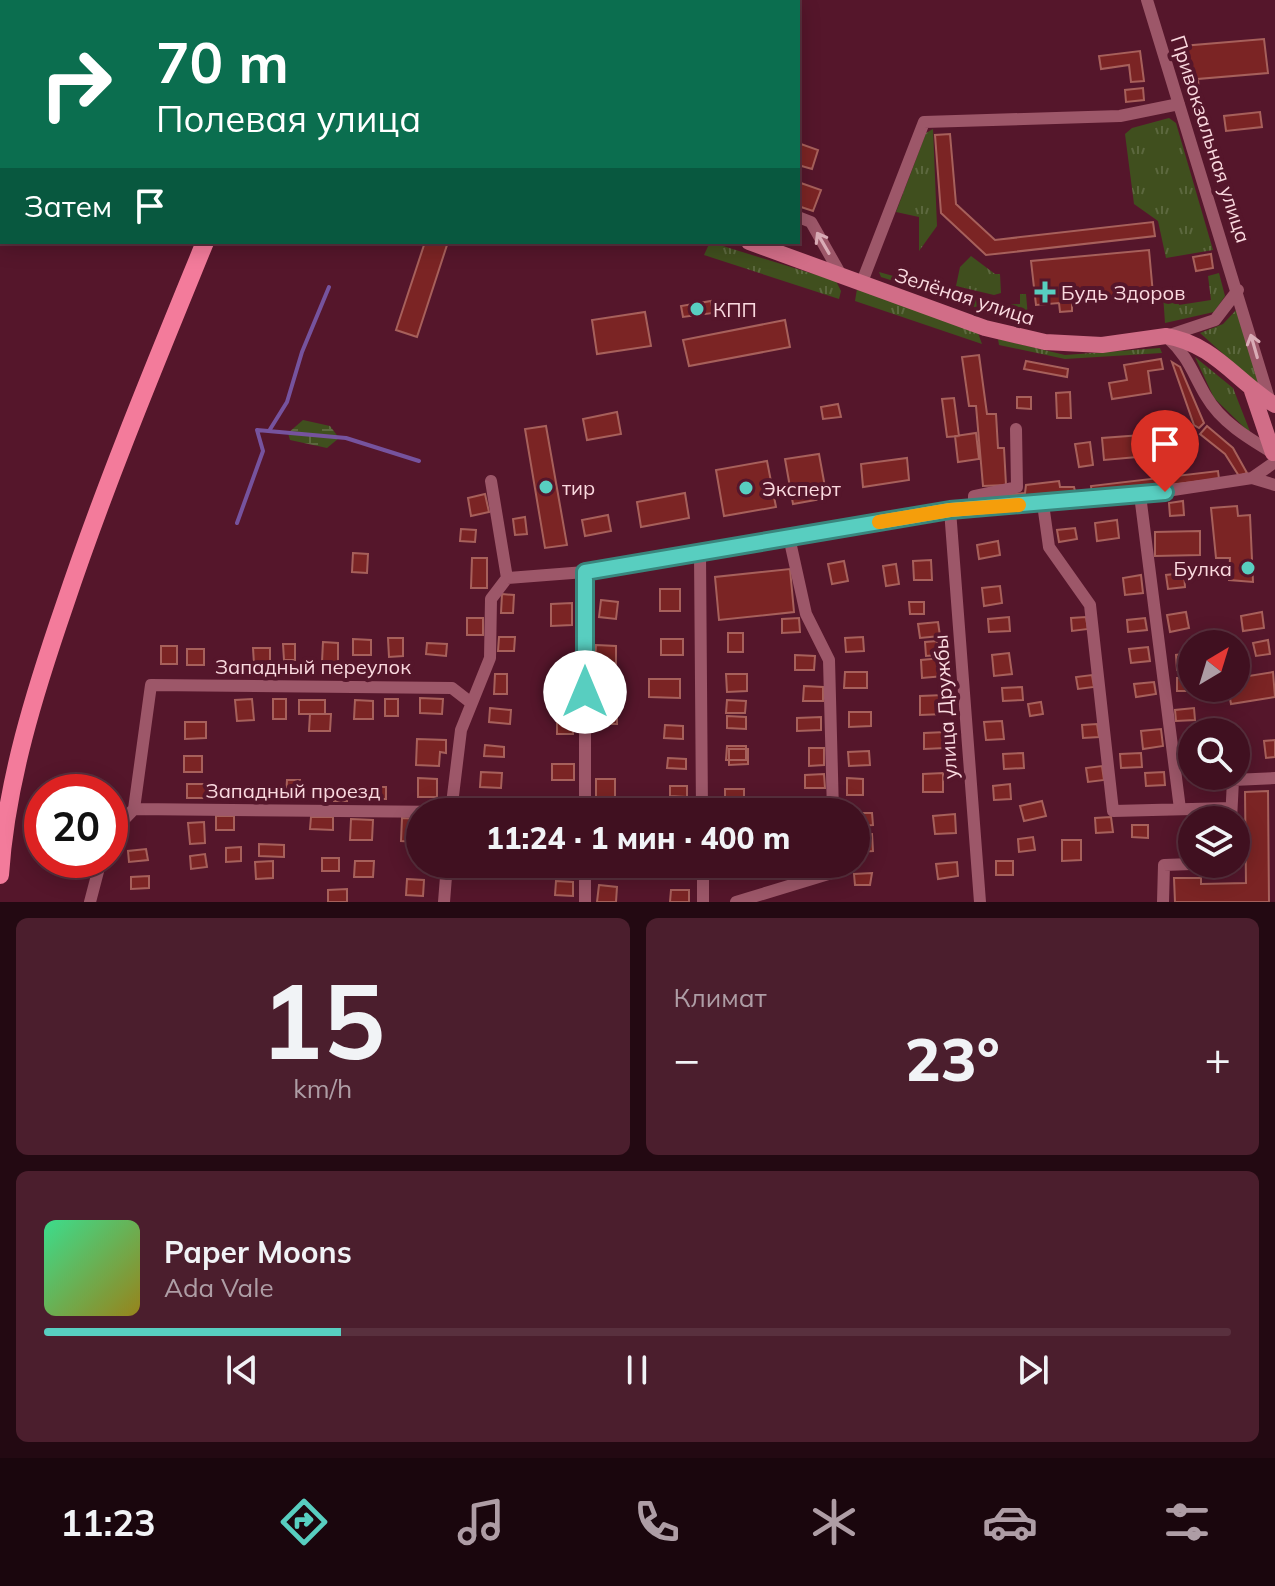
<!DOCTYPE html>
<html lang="ru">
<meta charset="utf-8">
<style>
body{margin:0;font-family:Mulish,sans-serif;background:#4b1e2d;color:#f1f3f6;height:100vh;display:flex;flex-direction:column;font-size:30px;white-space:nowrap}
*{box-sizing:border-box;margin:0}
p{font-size:26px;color:#ae9da5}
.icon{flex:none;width:44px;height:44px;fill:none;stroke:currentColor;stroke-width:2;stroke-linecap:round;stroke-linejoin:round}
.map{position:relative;height:902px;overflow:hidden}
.sheet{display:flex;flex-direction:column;gap:16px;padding:16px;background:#230912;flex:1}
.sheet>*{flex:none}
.top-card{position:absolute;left:0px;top:0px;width:800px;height:244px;box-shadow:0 4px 20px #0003,0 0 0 2px #59303e;background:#0b6e4f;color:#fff;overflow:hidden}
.needle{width:52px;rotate:38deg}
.buttons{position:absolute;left:1178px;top:630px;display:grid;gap:16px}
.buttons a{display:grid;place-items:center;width:72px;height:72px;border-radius:50%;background:#401020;box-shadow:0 4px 20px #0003,0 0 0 2px #59303e;font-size:40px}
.speed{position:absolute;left:24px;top:774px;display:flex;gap:16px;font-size:40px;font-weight:700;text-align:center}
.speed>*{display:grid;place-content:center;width:104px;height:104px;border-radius:50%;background:#401020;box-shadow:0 4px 20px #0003,0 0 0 2px #59303e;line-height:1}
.speed .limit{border:12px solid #d22;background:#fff;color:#111}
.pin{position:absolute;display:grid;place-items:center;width:68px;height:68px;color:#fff;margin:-82px -34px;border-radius:50% 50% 50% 0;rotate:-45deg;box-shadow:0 0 8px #0007}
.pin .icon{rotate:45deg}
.me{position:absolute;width:88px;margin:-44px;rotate:0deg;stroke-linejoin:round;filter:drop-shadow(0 0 6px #0008)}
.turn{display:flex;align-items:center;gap:28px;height:168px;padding:0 24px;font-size:36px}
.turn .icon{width:104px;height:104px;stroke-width:2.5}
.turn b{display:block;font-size:56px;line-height:68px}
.then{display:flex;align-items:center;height:76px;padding:0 24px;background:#0003;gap:16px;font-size:30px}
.big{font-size:60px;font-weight:800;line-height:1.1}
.sheet .tile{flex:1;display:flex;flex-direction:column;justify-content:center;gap:12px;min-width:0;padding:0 28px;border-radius:12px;background:#4b1e2d}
.sheet .dial{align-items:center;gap:0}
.dial b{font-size:104px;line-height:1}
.song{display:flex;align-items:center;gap:24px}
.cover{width:96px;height:96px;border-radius:12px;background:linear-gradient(135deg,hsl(150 70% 55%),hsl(50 70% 35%))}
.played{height:8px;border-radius:4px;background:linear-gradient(90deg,#58cec0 25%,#59303e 25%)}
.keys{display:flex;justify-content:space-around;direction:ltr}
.heat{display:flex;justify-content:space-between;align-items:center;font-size:44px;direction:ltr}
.sheet .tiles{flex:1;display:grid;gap:16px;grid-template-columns:1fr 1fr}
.tile:last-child{grid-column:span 2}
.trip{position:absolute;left:406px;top:798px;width:464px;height:80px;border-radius:40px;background:#401020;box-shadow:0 4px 20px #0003,0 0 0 2px #59303e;font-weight:800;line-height:80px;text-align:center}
.menu{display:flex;height:128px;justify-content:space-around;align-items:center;background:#1a060d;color:#ae9da5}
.menu .icon{width:56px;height:56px}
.menu .on{color:#58cec0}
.menu b{font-size:36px;color:#f1f3f6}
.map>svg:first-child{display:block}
</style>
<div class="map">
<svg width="1275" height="902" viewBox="0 0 1275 902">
<defs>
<pattern id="grass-tufts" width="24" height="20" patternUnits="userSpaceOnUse" patternTransform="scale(2)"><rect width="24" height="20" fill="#404f1e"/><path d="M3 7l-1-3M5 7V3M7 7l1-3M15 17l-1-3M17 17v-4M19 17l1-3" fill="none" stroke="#5c683e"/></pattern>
<pattern id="wetland-marsh" width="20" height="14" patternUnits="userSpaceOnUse" patternTransform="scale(2)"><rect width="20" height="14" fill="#404f1e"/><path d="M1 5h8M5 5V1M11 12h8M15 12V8" fill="none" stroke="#5c683e"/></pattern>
</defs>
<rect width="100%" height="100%" fill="#55162b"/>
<path fill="url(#grass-tufts)" d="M1169,118L1176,123L1213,250L1166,258L1158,221L1134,204L1125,134L1132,128Z
M933,129L937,226L919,251V217L896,212L926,133Z
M710,242L836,281L841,291L839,299L704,255Z
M971,256L995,274H1000L1001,293L994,295L956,286L960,267Z
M879,272L996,305L1020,304V294H1026L1028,317L1001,309L983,310L881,277Z
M1219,273L1225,296L1214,312L1165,323L1163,294L1178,293L1179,305L1211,300L1208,276Z
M857,289L978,333L982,344L855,301Z
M1238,308L1260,387L1200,333L1223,324Z
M998,339L1065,355L1160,348L1162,353L1065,359L999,345Z
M1195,357L1233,388L1251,434L1214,398Z"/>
<path fill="url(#wetland-marsh)" d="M303,420L330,426L339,438L327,448L290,440L288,433Z"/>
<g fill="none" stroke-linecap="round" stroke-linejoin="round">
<path stroke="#76539e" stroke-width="4" d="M269,431L287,402L302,352L329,287
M237,523L263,451L257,430L346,438L419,461"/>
</g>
<path fill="#7b2424" stroke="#a7605b" stroke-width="2" d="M1264,39L1268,73L1198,79L1199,92L1186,93L1182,46Z
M1140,51L1144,81L1131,82L1129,65L1101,69L1099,56Z
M1143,88L1144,100L1126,102L1125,90Z
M1260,112L1262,127L1226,131L1224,116Z
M950,134L956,204L995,240L1153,222L1155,236L986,255L941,213L935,135Z
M798,143L818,150L812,169L798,165Z
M798,182L821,190L813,211L798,206Z
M425,242L447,245L417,337L396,330Z
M1149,250L1153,294L1072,302V311L1060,312L1059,303L1036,305L1031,261Z
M1211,254L1213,268L1196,271L1193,257Z
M711,301L713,313L683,317L681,306Z
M645,312L651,346L597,354L592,320Z
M785,320L790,347L689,366L683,340Z
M979,355L987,414H996L998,448H1004L1006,485L983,486L976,406H969L962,357Z
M1161,359L1163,369L1148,371L1151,393L1112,399L1109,383L1127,380L1124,365Z
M1026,361L1068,369L1067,377L1024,369Z
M1172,362L1180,367L1204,423L1199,428L1194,425Z
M1070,392L1071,418H1057L1056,393Z
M1017,397H1031V409L1017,408Z
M954,398L959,436L947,437L942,399Z
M838,404L841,417L823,419L821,407Z
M617,412L621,434L587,440L583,419Z
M546,426L567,545L545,548L525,429Z
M1207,426L1233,448L1247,473L1239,476L1225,454L1200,434Z
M976,433L979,459L958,462L955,436Z
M1169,433L1171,454L1104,460L1102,438Z
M1090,442L1093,465L1079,467L1075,444Z
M819,454L827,498L793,504L785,459Z
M907,458L909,480L863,487L861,464Z
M907,458L909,480L863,487L861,464Z
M767,461L776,507L724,516L716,470Z
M1218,471L1219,479L1092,494L1091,486Z
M1059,481L1060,487H1074L1076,495L998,503V496L1025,493L1026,485Z
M685,493L689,518L641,527L637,502Z
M485,494L489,512L471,516L468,498Z
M1183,501L1184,515L1170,516L1169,503Z
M1237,506L1238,516L1250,515L1253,582L1229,580L1230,558H1216L1211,508Z
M608,515L611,531L585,536L582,520Z
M525,517L527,534L515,535L513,519Z
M1117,520L1119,538L1097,541L1095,523Z
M1075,528L1077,539L1059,542L1057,530Z
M461,529L476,530L475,542L460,541Z
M1200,531V555L1155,556V532Z
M998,541L1000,555L979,559L977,545Z
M353,553L368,554L367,573L352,572Z
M472,558H487V588H471Z
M931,560L932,580H914L913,561Z
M844,561L848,581L832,584L828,564Z
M896,564L899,584L886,586L883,566Z
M790,569L794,612L719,620L715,577Z
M1184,573L1185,587L1168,589L1166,575Z
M1141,575L1143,593L1125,595L1123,578Z
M1000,586L1002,603L984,606L982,588Z
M660,589H680V611H660Z
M502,594L514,595L513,613H501Z
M601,600L618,602L616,619L599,617Z
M909,602H924V614H910Z
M572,603V625L551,626V604Z
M1186,612L1189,628L1170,632L1167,615Z
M1262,612L1264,628L1243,631L1241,616Z
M1009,617L1010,631L989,632L988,619Z
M1086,617L1088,629L1072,631L1071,618Z
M467,618H483V635H467Z
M799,618L800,632L782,633V619Z
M1145,618L1147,630L1128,632L1127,620Z
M938,622L940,636L920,638L918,624Z
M728,633H743V652H728Z
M499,637H515L514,651H498Z
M863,637L864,651L846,652L845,638Z
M388,638H403V656L389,657Z
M353,639L371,640V655H353Z
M661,639H683V655H661Z
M1268,640L1270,654L1256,656L1253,643Z
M937,641L938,655L926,656L925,642Z
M323,642L338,643V663L322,662Z
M427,643L447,644L446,656L426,654Z
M283,644H295V660H284Z
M596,645L616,646V664L595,663Z
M161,646H177V664H161Z
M1148,647L1150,661L1131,663L1129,649Z
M253,648H270V663L254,664Z
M187,649H204V665H187Z
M1009,653L1012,674L994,676L992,655Z
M1192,653V669L1177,670L1176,655Z
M795,655L815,656L814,670H795Z
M942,658L944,676L922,678L921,660Z
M559,667H574V689H559Z
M845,672H867V688H844Z
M1273,672L1275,697L1231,704L1228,688H1236V678Z
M495,674H507V694H494Z
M726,674H747V691L727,692Z
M1092,675L1094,687L1078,689L1076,677Z
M1177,678H1192L1195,691H1177Z
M649,679H680V698L649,697Z
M1154,682L1156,694L1136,697L1134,684Z
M804,686L823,687V701H803Z
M1022,687L1023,700L1003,701L1002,688Z
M944,695L945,714L920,715V696Z
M420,698L443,699L442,714L420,713Z
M252,699L254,720L237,721L235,700Z
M273,699H286V719H273Z
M385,699H398V716H385Z
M299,700H325V714H299Z
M355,700L373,701V719H354Z
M727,700L746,701L745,713H726Z
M1041,702L1043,714L1030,716L1028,704Z
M490,708L511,710L510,724L489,722Z
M1194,708L1195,720L1176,721L1175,710Z
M597,710L617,711V724H597Z
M849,712H871V726L849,727Z
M310,714H331L330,731H309Z
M727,716L746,717V729L727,728Z
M821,717V730L797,731V718Z
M557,720L574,721L573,734H557Z
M1002,721L1004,739L986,740L984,722Z
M185,722H206V738L185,739Z
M1097,724L1099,737L1083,738L1082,725Z
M665,725L683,726V739L664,738Z
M1161,729L1163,746L1143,749L1141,731Z
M946,732V748L924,749V733Z
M417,739L446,740V753L440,752L439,766L416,765Z
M1275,740V757L1266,758L1264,741Z
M485,745L504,747V757L484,756Z
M727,746H746V760H726Z
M809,748H824V765L809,766Z
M729,749H748V764L729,765Z
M869,751L870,765L849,766L848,752Z
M1023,753L1024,768L1004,769L1003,754Z
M1141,753L1142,767L1121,768L1120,754Z
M184,756H202V772H184Z
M668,758L686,759V769L667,768Z
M552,764H574V780H552Z
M1102,766L1104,780L1088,782L1086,768Z
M481,772L502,773L501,788L480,787Z
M1164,772L1165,785L1146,786L1145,773Z
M943,773V792H923V774Z
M824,774L825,788H805V775Z
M418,778L437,779V797H418Z
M847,778L863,779V795H847Z
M596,779H615V798H596Z
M287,780H300V797H286Z
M187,784H206V798H187Z
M1010,784L1011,799L994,800L993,786Z
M670,786H687V797L670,796Z
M364,787H386V799H364Z
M334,788H347V801H334Z
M725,789H744V805H725Z
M1268,791L1269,902H1175L1174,878H1201V884L1246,883L1245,792Z
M478,799L499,801L498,812H477Z
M1042,801L1046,816L1024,821L1020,806Z
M553,803L573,804V812H553Z
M856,813H872L873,825L856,826Z
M955,814L956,833L935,834L933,816Z
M216,816H234V830H216Z
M311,817H333V830L310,829Z
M1111,817L1113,832L1096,833L1095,818Z
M402,818L420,819V842L401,841Z
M351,819L373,820L372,840H350Z
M204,822L205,843L190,844L188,823Z
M1132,825H1148V838L1132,837Z
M872,834L873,851L856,852V835Z
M1033,837L1035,850L1019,852L1018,839Z
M1062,840H1081V860L1062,861Z
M259,844L284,845V857L259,856Z
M241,847V861L226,862V848Z
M146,849L148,860L129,862L128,851Z
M205,854L207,867L191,869L190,856Z
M322,858H339V871H322Z
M273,861V878L256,879L255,862Z
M355,861H374L373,877H354Z
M996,861H1013V875H996Z
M957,862L958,876L938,879L936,864Z
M872,873L870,885H855L854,874Z
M149,876V888L131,889V877Z
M407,879L424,880L423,896L406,895Z
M556,881L573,882V896L555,895Z
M599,885L617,887L616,902H597Z
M347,889V902H328V890Z
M671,890H689V902H670Z"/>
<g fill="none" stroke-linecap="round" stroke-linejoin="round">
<path stroke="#9d5769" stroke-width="12" d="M53,0V2
M1147,0L1270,402
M125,2V0
M349,2L350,0
M0,153L2,152
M798,217L811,222L841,275
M862,282L924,122L1120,116L1179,104
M1167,336L1215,320L1238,290
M1168,338C1188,356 1193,374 1206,396C1221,422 1248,438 1273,453
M1275,462L1252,478L1275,485
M491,481L507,578L585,572L700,554L950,510L1140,495L1252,478
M1140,495L1180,809
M1043,504L1049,547L1090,605L1113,811L1231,808
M974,508V496L1017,487L1016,429
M950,510L980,902
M789,537L806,614L829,660L833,812
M700,554L702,812
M585,572V812
M134,809L451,812
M451,812L461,730L490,658L491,599L507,578
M1231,820L1233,780L1275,778
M110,834L134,809L151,685L452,688L470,702
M585,864V902
M703,864V902
M90,902L101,860
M444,902L447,864
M736,902L835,872V864
M1163,902L1164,865L1192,864"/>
<path stroke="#d16d87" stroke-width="16" d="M749,242L985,328L1045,342L1102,345L1166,336C1214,344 1236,381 1275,405
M1252,391L1273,453"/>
<path stroke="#f37b9b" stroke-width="18" d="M302,2V0
M0,875C6,783 35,691 65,604C106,482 156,362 205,242"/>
</g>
<defs><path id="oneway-shaft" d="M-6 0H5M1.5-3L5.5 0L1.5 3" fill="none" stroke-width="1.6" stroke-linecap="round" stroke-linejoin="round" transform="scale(2)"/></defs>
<g stroke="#d9acb6">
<use href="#oneway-shaft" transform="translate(823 243) rotate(-120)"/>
<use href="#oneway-shaft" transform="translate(1254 346) rotate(-106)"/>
</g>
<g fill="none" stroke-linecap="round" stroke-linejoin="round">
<g stroke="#39867d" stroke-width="20">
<path id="route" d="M585,692V572L950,510L1165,492"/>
</g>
<use href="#route" stroke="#58cec0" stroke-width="14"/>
<path stroke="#f59e0b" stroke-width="14" d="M879,522L950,510L1019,505"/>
</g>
<g fill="#58cec0" stroke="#55162b" stroke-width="3">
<path d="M1041 280h8v8h8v8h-8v8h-8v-8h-8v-8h8z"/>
<circle cx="697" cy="309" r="8"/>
<circle cx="546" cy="487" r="8"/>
<circle cx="746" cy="488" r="8"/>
<circle cx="1248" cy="568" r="8"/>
</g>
<g text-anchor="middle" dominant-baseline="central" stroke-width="8" stroke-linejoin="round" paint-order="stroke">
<g font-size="20" fill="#fad9df" stroke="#55162b">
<text transform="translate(1211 139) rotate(72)">Привокзальная улица</text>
<text transform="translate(965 296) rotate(18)">Зелёная улица</text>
<text x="313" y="666">Западный переулок</text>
<text transform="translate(945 707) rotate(-94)">улица Дружбы</text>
<text x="293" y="790">Западный проезд</text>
</g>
<g font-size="20" fill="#fad9df" stroke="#55162b" text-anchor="start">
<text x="1061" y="292">Будь Здоров</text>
<text x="713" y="309">КПП</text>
<text x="562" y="487">тир</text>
<text x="762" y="488">Эксперт</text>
<text x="1232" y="568" text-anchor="end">Булка</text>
</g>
</g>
</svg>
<div class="buttons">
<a><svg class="needle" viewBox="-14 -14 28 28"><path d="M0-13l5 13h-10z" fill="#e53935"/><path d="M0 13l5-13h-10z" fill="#ae9da5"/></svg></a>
<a><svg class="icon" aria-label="search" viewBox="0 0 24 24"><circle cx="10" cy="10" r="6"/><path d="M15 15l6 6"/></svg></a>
<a><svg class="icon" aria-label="layers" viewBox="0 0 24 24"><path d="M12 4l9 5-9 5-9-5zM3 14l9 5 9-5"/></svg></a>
</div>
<div class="speed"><div class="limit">20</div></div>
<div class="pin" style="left:1165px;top:492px;background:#d93025"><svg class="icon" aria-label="arrive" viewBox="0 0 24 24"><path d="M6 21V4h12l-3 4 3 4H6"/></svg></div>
<svg class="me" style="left:585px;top:692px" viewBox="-20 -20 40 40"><circle r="19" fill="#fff"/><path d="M0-13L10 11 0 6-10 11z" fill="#58cec0"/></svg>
<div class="trip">11:24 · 1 мин · 400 m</div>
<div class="top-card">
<div class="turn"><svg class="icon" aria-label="right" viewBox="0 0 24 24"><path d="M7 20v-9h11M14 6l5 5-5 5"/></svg><div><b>70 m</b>Полевая улица</div></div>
<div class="then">Затем<svg class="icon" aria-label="arrive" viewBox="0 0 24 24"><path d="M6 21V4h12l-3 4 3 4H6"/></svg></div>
</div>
</div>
<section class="sheet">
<div class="tiles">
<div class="tile dial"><b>15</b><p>km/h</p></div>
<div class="tile"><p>Климат</p>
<div class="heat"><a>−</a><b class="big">23°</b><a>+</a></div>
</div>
<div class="tile">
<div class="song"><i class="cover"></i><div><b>Paper Moons</b><p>Ada Vale</p></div></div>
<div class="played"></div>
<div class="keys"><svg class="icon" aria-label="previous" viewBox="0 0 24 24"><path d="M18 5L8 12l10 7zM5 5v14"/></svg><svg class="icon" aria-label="pause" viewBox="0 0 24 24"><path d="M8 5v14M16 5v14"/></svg><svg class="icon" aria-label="next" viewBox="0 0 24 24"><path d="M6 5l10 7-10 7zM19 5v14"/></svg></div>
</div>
</div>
</section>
<nav class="menu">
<b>11:23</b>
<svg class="icon on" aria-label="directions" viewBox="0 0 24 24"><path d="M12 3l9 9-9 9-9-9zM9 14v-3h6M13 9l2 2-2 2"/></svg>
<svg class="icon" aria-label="music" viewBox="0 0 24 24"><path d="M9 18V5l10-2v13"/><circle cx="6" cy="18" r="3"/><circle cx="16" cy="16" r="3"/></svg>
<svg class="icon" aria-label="phone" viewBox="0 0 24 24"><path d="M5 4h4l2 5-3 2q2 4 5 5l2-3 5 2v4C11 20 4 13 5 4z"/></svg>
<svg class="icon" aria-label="climate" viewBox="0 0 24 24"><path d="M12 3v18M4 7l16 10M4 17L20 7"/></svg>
<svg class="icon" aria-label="car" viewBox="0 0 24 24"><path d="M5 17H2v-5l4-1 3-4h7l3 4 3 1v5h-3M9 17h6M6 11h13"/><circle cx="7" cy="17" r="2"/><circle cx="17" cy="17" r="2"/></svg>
<svg class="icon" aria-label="filters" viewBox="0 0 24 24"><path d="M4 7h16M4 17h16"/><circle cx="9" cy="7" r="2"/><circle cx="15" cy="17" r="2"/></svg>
</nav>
